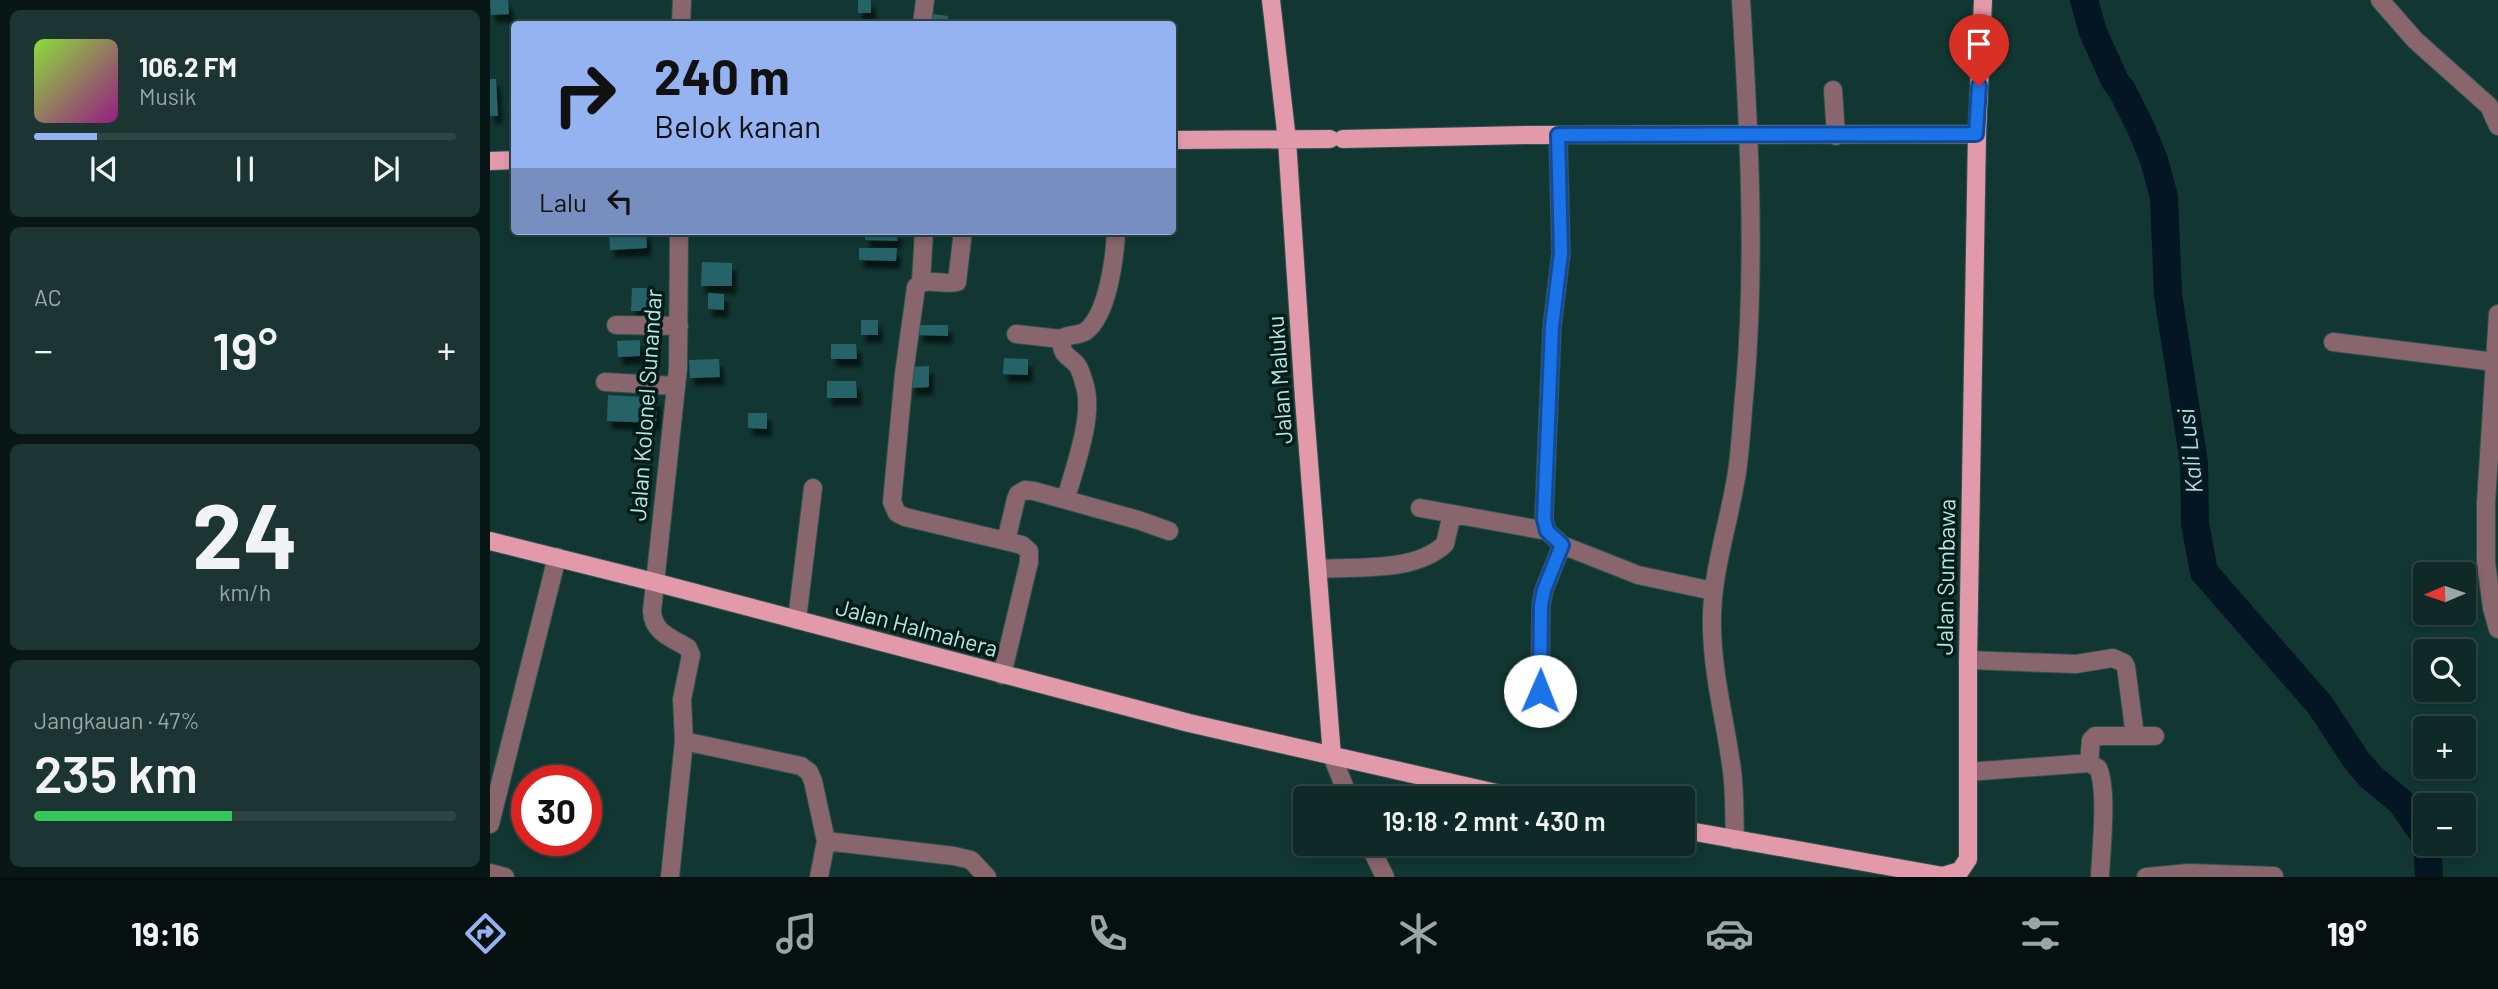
<!DOCTYPE html>
<html lang="id">
<meta charset="utf-8">
<style>
body{margin:0;font-family:Barlow,sans-serif;background:#1c3532;color:#f1f3f6;height:100vh;display:flex;flex-direction:column;font-size:26px;white-space:nowrap}
*{box-sizing:border-box;margin:0}
p{font-size:23px;color:#9ba6a7}
.icon{flex:none;width:38px;height:38px;fill:none;stroke:currentColor;stroke-width:2;stroke-linecap:round;stroke-linejoin:round}
.map{position:relative;flex:1;overflow:hidden}
.sheet{display:flex;flex-direction:column;gap:10px;padding:10px;background:#081715;width:490px}
.sheet>*{flex:none}
.banner{position:absolute;left:21px;top:21px;width:665px;height:214px;border-radius:7px;box-shadow:0 4px 10px #0003,0 0 0 2px #2e4543;background:#95b2f1;color:#111;overflow:hidden}
.needle{width:46px;rotate:268deg}
.tools{position:absolute;left:1923px;top:562px;display:grid;gap:14px}
.tools a{display:grid;place-items:center;width:63px;height:63px;border-radius:7px;background:#0e2926;box-shadow:0 4px 10px #0003,0 0 0 2px #2e4543;font-size:35px}
.speed{position:absolute;left:21px;top:765px;display:flex;gap:14px;font-size:35px;font-weight:700;text-align:center}
.speed>*{display:grid;place-content:center;width:91px;height:91px;border-radius:50%;background:#0e2926;box-shadow:0 4px 10px #0003,0 0 0 2px #2e4543;line-height:1}
.speed .limit{border:10px solid #d22;background:#fff;color:#111}
.pin{position:absolute;display:grid;place-items:center;width:60px;height:60px;color:#fff;margin:-72px -30px;border-radius:50% 50% 50% 0;rotate:-45deg;box-shadow:0 0 7px #0007}
.pin .icon{rotate:45deg}
.me{position:absolute;width:77px;margin:-38px;rotate:1deg;stroke-linejoin:round;filter:drop-shadow(0 0 5px #0008)}
.turn{display:flex;align-items:center;gap:24px;height:147px;padding:0 28px;font-size:32px}
.turn .icon{width:91px;height:91px;stroke-width:2.5}
.turn b{display:block;font-size:49px;line-height:60px}
.then{display:flex;align-items:center;height:66px;padding:0 28px;background:#0003;gap:14px;font-size:26px}
.big{font-size:52px;font-weight:600;line-height:1.1}
.sheet .widget{flex:1;display:flex;flex-direction:column;justify-content:center;gap:10px;min-width:0;padding:0 24px;border-radius:10px;background:#1c3532}
.sheet .dial{align-items:center;gap:0}
.dial b{font-size:91px;line-height:1}
.song{display:flex;align-items:center;gap:21px}
.cover{width:84px;height:84px;border-radius:10px;background:linear-gradient(135deg,hsl(90 70% 55%),hsl(310 70% 35%))}
.played{height:7px;border-radius:4px;background:linear-gradient(90deg,#95b2f1 15%,#2e4543 15%)}
.keys{display:flex;justify-content:space-around;direction:ltr}
.heat{display:flex;justify-content:space-between;align-items:center;font-size:38px;direction:ltr}
.charge{height:10px;border-radius:5px;background:linear-gradient(90deg,#34c759 47%,#2e4543 0)}
.trip{position:absolute;left:803px;top:786px;width:402px;height:70px;border-radius:7px;background:#0e2926;box-shadow:0 4px 10px #0003,0 0 0 2px #2e4543;font-weight:600;line-height:70px;text-align:center}
.tabs{display:flex;height:112px;justify-content:space-around;align-items:center;background:#06100f;color:#9ba6a7}
.tabs .icon{width:49px;height:49px}
.tabs .active{color:#95b2f1}
.tabs b{font-size:32px;color:#f1f3f6}
main{display:flex;flex:1;min-height:0}
.map>svg:first-child{display:block}
</style>
<main>
<section class="sheet">
<div class="widget">
<div class="song"><i class="cover"></i><div><b>106.2 FM</b><p>Musik</p></div></div>
<div class="played"></div>
<div class="keys"><svg class="icon" aria-label="previous" viewBox="0 0 24 24"><path d="M18 5L8 12l10 7zM5 5v14"/></svg><svg class="icon" aria-label="pause" viewBox="0 0 24 24"><path d="M8 5v14M16 5v14"/></svg><svg class="icon" aria-label="next" viewBox="0 0 24 24"><path d="M6 5l10 7-10 7zM19 5v14"/></svg></div>
</div>
<div class="widget"><p>AC</p>
<div class="heat"><a>−</a><b class="big">19°</b><a>+</a></div>
</div>
<div class="widget dial"><b>24</b><p>km/h</p></div>
<div class="widget"><p>Jangkauan · 47%</p><b class="big">235 km</b><div class="charge"></div></div>
</section>
<div class="map">
<svg width="2008" height="877" viewBox="0 0 2008 877">
<defs>
<filter id="shadow"><feDropShadow dx="4.5" dy="8" stdDeviation="2" flood-color="#0009"/></filter>
</defs>
<rect width="100%" height="100%" fill="#123732"/>
<g fill="none" stroke-linecap="round" stroke-linejoin="round">
<path stroke="#041624" stroke-width="28" d="M1594,0L1603,32L1625,81L1632,90L1650,126L1664,160L1674,197L1678,295L1704,463L1705,523L1714,572L1830,705L1867,761L1881,777L1911,802L1936,838
M1937,844L1939,877"/>
</g>
<path fill="#256469" filter="url(#shadow)" d="M0,0H18L19,14L1,15Z
M368,0H381V13H368Z
M442,14L458,16L457,24H440Z
M0,79H6L8,116H0Z
M119,231H156L157,248L120,250Z
M375,231H408L407,241L375,240Z
M369,248H407L406,261L369,260Z
M212,262L242,263V286H211Z
M142,288H158V311H141Z
M218,293L234,294V310L218,309Z
M371,320H388V335H371Z
M429,325H458V336L428,335Z
M150,340V356L128,357L127,341Z
M341,344H366L367,359H341Z
M514,358L538,359V375L513,374Z
M229,359L230,377L200,378L199,360Z
M439,366V387L421,388L420,367Z
M337,381H366L367,398H337Z
M118,395L167,398L166,423L117,421Z
M258,413H277V429L258,428Z"/>
<g fill="none" stroke-linecap="round" stroke-linejoin="round">
<g stroke="#2c534e" stroke-width="20">
<path id="minor" d="M1890,0L1925,40L1999,106L2008,126
M191,24L192,0
M432,24L435,0
M1343,90L1346,136
M1068,135L1071,253L1062,327L1054,519L1057,531L1072,545L1148,575L1223,591
M473,231L467,282C454,286 437,276 426,287L414,374L402,502L407,513L415,517L532,545L539,551V562L512,675
M431,282L434,231
M2008,314L1996,503V562L2002,608H2008
M126,325L189,326
M526,334L571,339C578,334 589,336 596,331C618,314 625,257 626,231
M571,339C572,357 577,354 587,365C591,370 593,380 595,386C604,417 584,468 576,499
M1843,342L2005,362
M115,382L186,386
M930,508L1057,531
M516,541L526,499L528,494L535,490L544,491L648,520L679,531
M828,569C868,566 924,573 955,544L962,514
M2002,608L2008,629
M307,620L323,488
M1478,660L1586,664L1623,658L1634,663L1636,667L1645,736
M1050,691L1051,605L1054,590L1072,545
M194,741L311,766L319,772L323,781L336,841
M842,756L859,798
M1599,763L1601,740L1605,736H1665
M1478,772L1599,763L1608,768C1618,790 1611,851 1610,877
M0,824L67,557
M1245,840C1244,817 1245,794 1242,771C1236,724 1223,677 1222,629C1220,575 1239,525 1247,472C1251,444 1252,416 1255,387C1266,258 1259,129 1251,0
M879,844L895,877
M0,873L15,877
M180,877L194,741L192,699L201,655L198,648C182,638 163,633 162,611L188,368L189,231
M329,877L336,841L464,856L481,860L497,877
M1656,877L1699,873L1784,876"/>
</g>
<g stroke="#2c534e" stroke-width="20">
<path id="major" d="M781,0L797,140L814,399L842,756
M853,139L1037,135L1487,134
M682,140L840,139
M0,161L24,160
M0,541L164,582L699,723L1028,798
M1194,830L1453,876L1470,871L1478,859V660L1487,134L1493,0"/>
</g>
<use href="#minor" stroke="#89656d" stroke-width="18"/>
<use href="#major" stroke="#e299aa" stroke-width="18"/>
</g>
<g fill="none" stroke-linecap="round" stroke-linejoin="round">
<g stroke="#114b97" stroke-width="18">
<path id="route" d="M1050,691L1051,605L1054,590L1072,545L1057,531L1054,519L1062,327L1071,253L1068,135L1486,134L1489,86"/>
</g>
<use href="#route" stroke="#1a73e8" stroke-width="12"/>
</g>
<g text-anchor="middle" dominant-baseline="central" stroke-width="7" stroke-linejoin="round" paint-order="stroke">
<g font-size="23" fill="#b6e8e0" stroke="#041c19">
<text transform="translate(789 380) rotate(-94)">Jalan Maluku</text>
<text transform="translate(155 405) rotate(-86)">Jalan Kolonel Sunandar</text>
<text transform="translate(1455 577) rotate(-89)">Jalan Sumbawa</text>
<text transform="translate(427 627) rotate(15)">Jalan Halmahera</text>
</g>
<g font-size="24" font-style="italic" fill="#b7d6f1" stroke="#041c19">
<text transform="translate(1699 451) rotate(-96)">Kali Lusi</text>
</g>
</g>
</svg>
<div class="tools">
<a><svg class="needle" viewBox="-14 -14 28 28"><path d="M0-13l5 13h-10z" fill="#e53935"/><path d="M0 13l5-13h-10z" fill="#9ba6a7"/></svg></a>
<a><svg class="icon" aria-label="search" viewBox="0 0 24 24"><circle cx="10" cy="10" r="6"/><path d="M15 15l6 6"/></svg></a>
<a>+</a>
<a>−</a>
</div>
<div class="speed"><div class="limit">30</div></div>
<div class="pin" style="left:1489px;top:86px;background:#d93025"><svg class="icon" aria-label="arrive" viewBox="0 0 24 24"><path d="M6 21V4h12l-3 4 3 4H6"/></svg></div>
<svg class="me" style="left:1050px;top:691px" viewBox="-20 -20 40 40"><circle r="19" fill="#fff"/><path d="M0-13L10 11 0 6-10 11z" fill="#1a73e8"/></svg>
<div class="trip">19:18 · 2 mnt · 430 m</div>
<div class="banner">
<div class="turn"><svg class="icon" aria-label="right" viewBox="0 0 24 24"><path d="M7 20v-9h11M14 6l5 5-5 5"/></svg><div><b>240 m</b>Belok kanan</div></div>
<div class="then">Lalu<svg class="icon" aria-label="left" viewBox="0 0 24 24"><path d="M17 20v-9H6M10 6l-5 5 5 5"/></svg></div>
</div>
</div>
</main>
<nav class="tabs">
<b>19:16</b>
<svg class="icon active" aria-label="directions" viewBox="0 0 24 24"><path d="M12 3l9 9-9 9-9-9zM9 14v-3h6M13 9l2 2-2 2"/></svg>
<svg class="icon" aria-label="music" viewBox="0 0 24 24"><path d="M9 18V5l10-2v13"/><circle cx="6" cy="18" r="3"/><circle cx="16" cy="16" r="3"/></svg>
<svg class="icon" aria-label="phone" viewBox="0 0 24 24"><path d="M5 4h4l2 5-3 2q2 4 5 5l2-3 5 2v4C11 20 4 13 5 4z"/></svg>
<svg class="icon" aria-label="climate" viewBox="0 0 24 24"><path d="M12 3v18M4 7l16 10M4 17L20 7"/></svg>
<svg class="icon" aria-label="car" viewBox="0 0 24 24"><path d="M5 17H2v-5l4-1 3-4h7l3 4 3 1v5h-3M9 17h6M6 11h13"/><circle cx="7" cy="17" r="2"/><circle cx="17" cy="17" r="2"/></svg>
<svg class="icon" aria-label="filters" viewBox="0 0 24 24"><path d="M4 7h16M4 17h16"/><circle cx="9" cy="7" r="2"/><circle cx="15" cy="17" r="2"/></svg>
<b>19°</b>
</nav>
